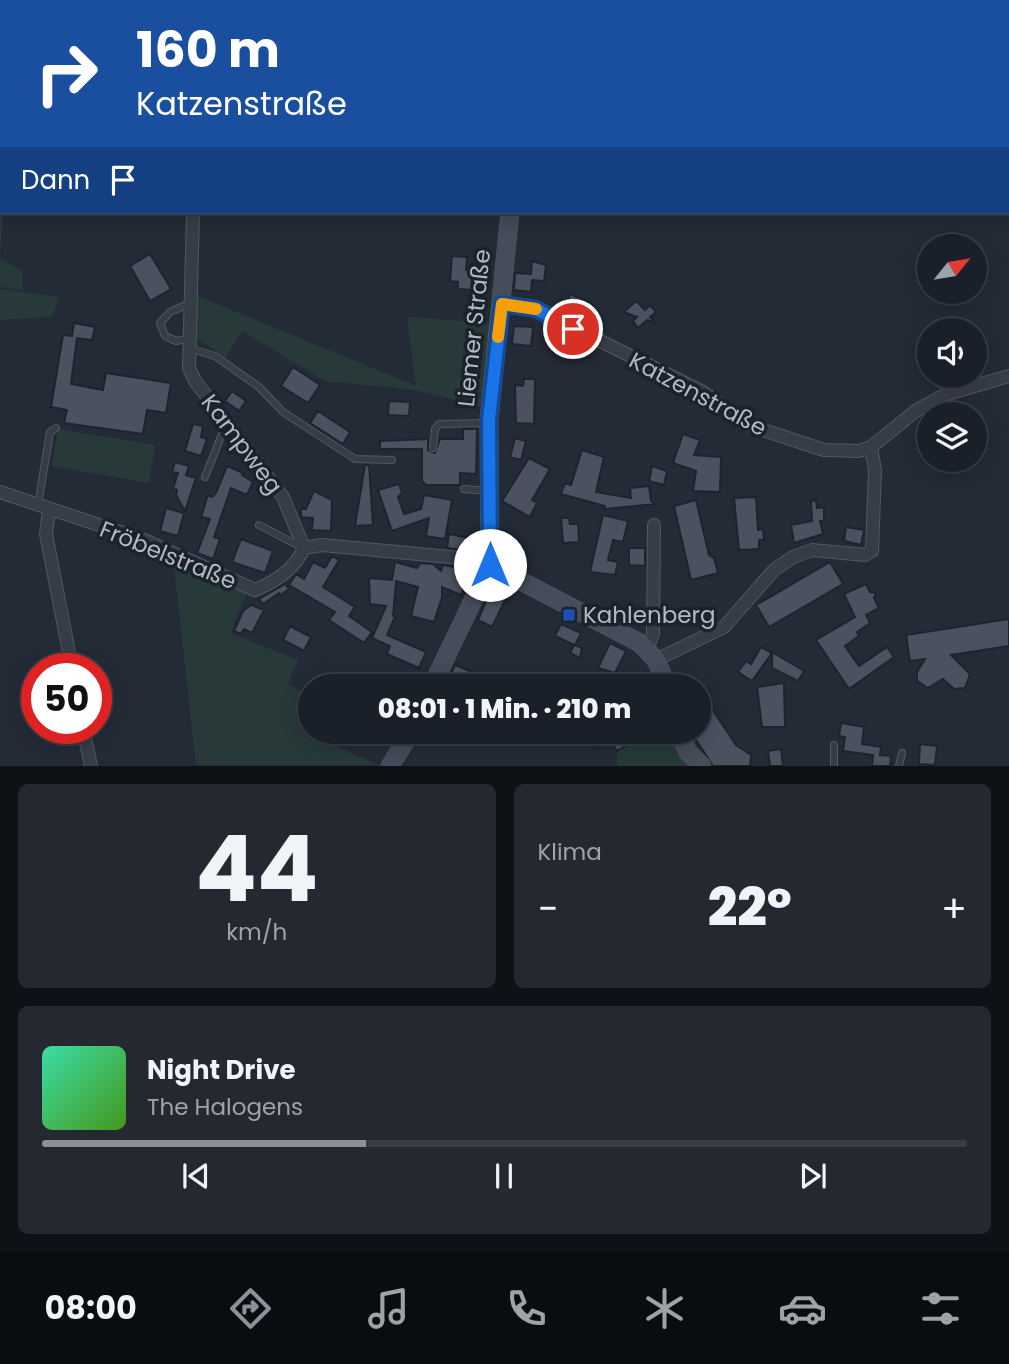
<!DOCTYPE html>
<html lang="de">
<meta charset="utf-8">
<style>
body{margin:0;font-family:Poppins,sans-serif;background:#232831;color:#f1f3f6;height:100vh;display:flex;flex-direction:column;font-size:26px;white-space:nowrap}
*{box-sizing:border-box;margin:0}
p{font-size:23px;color:#9fa3a8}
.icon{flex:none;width:38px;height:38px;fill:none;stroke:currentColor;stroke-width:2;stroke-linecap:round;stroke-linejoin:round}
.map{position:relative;height:766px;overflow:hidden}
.side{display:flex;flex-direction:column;gap:18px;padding:18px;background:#0e1217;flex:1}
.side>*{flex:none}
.top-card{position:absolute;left:0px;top:0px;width:1010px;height:214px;box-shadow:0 4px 18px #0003,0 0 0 2px #383e46;background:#1a4fa0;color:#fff;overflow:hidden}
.needle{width:46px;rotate:60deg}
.controls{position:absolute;left:917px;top:234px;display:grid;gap:14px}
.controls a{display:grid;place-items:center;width:70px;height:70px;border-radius:50%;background:#1a2029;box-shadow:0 4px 18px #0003,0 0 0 2px #383e46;font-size:35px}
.speed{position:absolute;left:21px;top:653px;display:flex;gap:14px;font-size:35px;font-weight:700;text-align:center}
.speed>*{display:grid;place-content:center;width:91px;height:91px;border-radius:50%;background:#1a2029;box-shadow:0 4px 18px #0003,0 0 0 2px #383e46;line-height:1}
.speed .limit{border:10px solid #d22;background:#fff;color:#111}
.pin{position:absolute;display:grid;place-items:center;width:60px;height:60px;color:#fff;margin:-30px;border:4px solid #fff;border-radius:50%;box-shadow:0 2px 7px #0007}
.me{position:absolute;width:77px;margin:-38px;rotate:0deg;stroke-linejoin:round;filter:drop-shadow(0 0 5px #0008)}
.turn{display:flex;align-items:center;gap:24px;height:147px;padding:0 21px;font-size:32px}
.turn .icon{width:91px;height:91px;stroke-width:2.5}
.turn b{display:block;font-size:49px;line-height:60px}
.then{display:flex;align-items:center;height:66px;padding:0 21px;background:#0003;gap:14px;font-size:26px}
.big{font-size:52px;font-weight:800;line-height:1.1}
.side .tile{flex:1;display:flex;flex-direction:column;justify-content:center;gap:10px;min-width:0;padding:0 24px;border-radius:10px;background:#232831}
.side .dial{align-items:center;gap:0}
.dial b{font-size:91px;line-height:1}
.song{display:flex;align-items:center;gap:21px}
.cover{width:84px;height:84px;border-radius:10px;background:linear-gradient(135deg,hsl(160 70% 55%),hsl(100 70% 35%))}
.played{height:7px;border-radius:4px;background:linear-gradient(90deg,#8c9099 35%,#383e46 35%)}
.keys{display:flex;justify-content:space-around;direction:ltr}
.heat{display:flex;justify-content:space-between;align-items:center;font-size:38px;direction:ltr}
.side .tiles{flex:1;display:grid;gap:18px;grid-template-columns:1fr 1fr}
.tile:last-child{grid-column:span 2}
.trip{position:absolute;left:298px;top:674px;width:413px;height:70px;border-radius:35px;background:#1a2029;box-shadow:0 4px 18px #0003,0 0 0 2px #383e46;font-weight:800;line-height:70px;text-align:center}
.dock{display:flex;height:112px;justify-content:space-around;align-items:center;background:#0a0d10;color:#9fa3a8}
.dock .icon{width:49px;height:49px}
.dock .current{color:#8c9099}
.dock b{font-size:32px;color:#f1f3f6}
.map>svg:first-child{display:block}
</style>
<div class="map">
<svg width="1009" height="766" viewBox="0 0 1009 766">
<rect width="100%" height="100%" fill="#232b37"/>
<path fill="#28393a" d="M0,0H17L2,2L3,212L0,259L22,270L23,290L0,287Z
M0,289L59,297L52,317L0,320Z
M193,294L416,386L407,317L490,323L485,408L415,390L325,381L242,331L225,358L193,335Z
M58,429L155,445L149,483L52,466Z
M173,558L250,585L230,633L298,660L288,684L310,696V716L304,731L378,765H196Z
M661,732H671L700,766H617V751Z"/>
<path fill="#4a5260" stroke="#1e242e" stroke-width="2" d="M150,254L171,289L150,301L130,266Z
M452,256L467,257L466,270L474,271L472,290L458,289V282L450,281Z
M532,261L546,265L544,281L532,280L531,292L514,290L515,273L531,274Z
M570,294L593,304L589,315L580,311L577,317L563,311Z
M636,301L645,310L650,305L656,312L650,317L657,324L647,320L638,328L633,321L637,317L624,312Z
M74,323L95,327L92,340L77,338L71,384L103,390L106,373L171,383L166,413L147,410L143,434L64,423L67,410L51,407L63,335L72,336Z
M514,326L533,327L531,346L512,344Z
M293,367L320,385L308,403L281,386Z
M524,379H535L534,424L516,423L515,385L523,386Z
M232,391L246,401L239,411L225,401Z
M389,401L410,402L409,416L388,415Z
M318,411L350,432L343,444L310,423Z
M193,424L203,426L201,437L207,439L201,456L185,451Z
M463,429H477L476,474L460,473V485H426L422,481V449H380V441L428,439V450L435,453L440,439H463Z
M683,434L700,440L694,455L721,457L720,492L693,491L696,471L673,463Z
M515,438L526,441L521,460L510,457Z
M582,450L604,457L596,492L631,498L630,488L649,486L651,501L655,504L605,509V506L561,494L565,483L571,485Z
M529,458L550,469L532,500L537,503L530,517L502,501Z
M175,462L189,466L186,475L196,478L185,511L176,495L177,490L173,489L178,473L172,472Z
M365,465H369L373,525L355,526Z
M227,466L243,473L242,475L253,482L247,495L231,488L214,537L220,539L213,559L197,553L210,519L201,517L208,495L212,497L216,493Z
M652,466L667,471L664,485L649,481Z
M399,484L402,493L398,497L404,514L421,509L424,495L452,500L445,539L426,536L429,518L392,531L378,490Z
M314,491L332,500L331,531L312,530L313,518L301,517V509H306Z
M756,497L758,530L763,529L764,540H759V549L739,550L734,498Z
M696,500L709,555L714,558L718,573L691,580L674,506Z
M816,500L817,508L824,507V521H820L823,534L794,543L791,525L812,521L811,501Z
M166,508L184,513L178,536L160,531Z
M603,515L628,521L623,542L613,540L608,560L618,562L615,575L590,572Z
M561,518H569L570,524H578L579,542L563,543Z
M846,527L864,530L861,545L844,541Z
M449,534L469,538L467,551L447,548Z
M241,539L273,551L265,573L232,562Z
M629,548H645V566L629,565Z
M332,556L339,560L323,587L355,607L349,616L372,632L364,643L329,620L335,612L289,585L296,574L304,579L313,562L325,568Z
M395,562L417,568L420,563L433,564L441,571L443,565L472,570L461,595L442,587V597L434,622L411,616L418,587L396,581L393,616L395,617L387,635L426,652L419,668L387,654L390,646L372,638L386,606L370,604L369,578L392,580Z
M830,562L843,584L769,627L756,605Z
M285,584L289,589L281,595L279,593L263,604L259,599Z
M866,584L870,592L876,593L874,598L879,608L866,615L870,623L857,632L859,636L845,646L859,666L887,647L894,657L849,689L816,640L855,617L844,594Z
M493,585L509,592L492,627L478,620Z
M251,605L264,610L252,633L244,629L241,634L234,631L243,611Z
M1009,619V646L951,655L970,674L965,688L954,689L943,679L928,688L917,681V672L925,659L910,661L906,635Z
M561,624L581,633L575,645L582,648L580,658L570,653L574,645L555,636Z
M290,626L311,637L304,651L283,640Z
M610,643L626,651L615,673L598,668Z
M761,647L772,653L752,681L738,672L746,661L751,664Z
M772,652L804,671L798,681L772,668Z
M455,665L477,674L472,686H446Z
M784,683L785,727H762L757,687Z
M709,691L710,706L736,745L751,755L750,766H713L691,732H698V692Z
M841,723L864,727L862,744L881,747L880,755L891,756L890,766H872L873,755L843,751L845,737L839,736Z
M600,732H627L622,734L628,744L617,751L611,741L598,748L591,737Z
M920,744L937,746L935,765L919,764Z
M781,749L783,766H770L768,751Z"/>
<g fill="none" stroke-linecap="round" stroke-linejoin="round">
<g stroke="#525862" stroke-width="8">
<path id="lane" d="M187,339L176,341L165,336L160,323L170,312L188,304
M188,348L215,356L259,387L283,412L355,459L392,460
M433,448L435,429L439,424L488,423
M205,477L222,434L229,426
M464,489L488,491
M38,505L50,432L56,428
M259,525L301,547
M834,745V766
M899,766L902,753"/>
</g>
<g stroke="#525862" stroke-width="14">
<path id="street" d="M223,2L224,0
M193,212L189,368L195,381L283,497L304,548
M502,304L536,309L703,392L748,425L824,450L859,451L871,447L917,410L944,395L1009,376
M0,492L144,540L255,590C275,582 295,569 304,548L322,545L461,558L490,565
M49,510L46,534L72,668
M647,649L653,634L654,525
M656,660L724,627L774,570L793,557L812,550L865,555L872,551L875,470L871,447
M83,728L91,766"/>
</g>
<g stroke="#525862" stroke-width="19">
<path id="secondary" d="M246,0L249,2
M576,2L577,0
M490,565L640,643L656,660L667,686
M432,686L490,565L489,420L510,212
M678,732L688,752L702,766
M390,766L411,732"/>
</g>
<use href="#lane" stroke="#373d47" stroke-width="6"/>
<use href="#street" stroke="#373d47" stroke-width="12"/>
<use href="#secondary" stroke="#454c5a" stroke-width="18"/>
</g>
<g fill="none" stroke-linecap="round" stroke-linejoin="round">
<g stroke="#114b97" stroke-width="18">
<path id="route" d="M490,565L489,419L502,304L536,309L573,329"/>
</g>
<use href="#route" stroke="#1a73e8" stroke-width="12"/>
<path stroke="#f59e0b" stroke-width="12" d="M498,337L502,304L536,309"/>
</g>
<rect fill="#1a4fb4" stroke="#1c222c" stroke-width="2.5" x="562" y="608" width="14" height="14" rx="3.5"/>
<g text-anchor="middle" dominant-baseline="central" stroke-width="7" stroke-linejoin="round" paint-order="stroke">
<g font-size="23" fill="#b2b8c4" stroke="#1c222c">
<text transform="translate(474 328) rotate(-84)">Liemer Straße</text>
<text transform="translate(698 394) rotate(28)">Katzenstraße</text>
<text transform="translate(242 444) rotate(53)">Kampweg</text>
<text transform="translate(168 555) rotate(22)">Fröbelstraße</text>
</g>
<g font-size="23" fill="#b2b8c4" stroke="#1c222c" text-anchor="start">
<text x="583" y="615">Kahlenberg</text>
</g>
</g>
</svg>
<div class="controls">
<a><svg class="needle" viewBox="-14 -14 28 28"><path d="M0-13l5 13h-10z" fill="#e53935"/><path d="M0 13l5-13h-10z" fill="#9fa3a8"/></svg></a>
<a><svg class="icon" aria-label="sound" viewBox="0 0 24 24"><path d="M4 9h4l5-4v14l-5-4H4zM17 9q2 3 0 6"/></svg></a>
<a><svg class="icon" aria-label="layers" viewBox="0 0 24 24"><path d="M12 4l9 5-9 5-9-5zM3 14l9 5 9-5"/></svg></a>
</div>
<div class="speed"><div class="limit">50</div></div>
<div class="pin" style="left:573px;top:329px;background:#d93025"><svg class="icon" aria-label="arrive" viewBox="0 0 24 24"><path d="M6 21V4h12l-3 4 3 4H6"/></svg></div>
<svg class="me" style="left:490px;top:565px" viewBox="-20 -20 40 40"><circle r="19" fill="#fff"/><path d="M0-13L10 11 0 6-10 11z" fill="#1a73e8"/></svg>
<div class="trip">08:01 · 1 Min. · 210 m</div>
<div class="top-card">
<div class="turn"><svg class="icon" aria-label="right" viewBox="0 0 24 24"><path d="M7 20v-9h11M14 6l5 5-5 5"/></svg><div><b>160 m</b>Katzenstraße</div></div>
<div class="then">Dann<svg class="icon" aria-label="arrive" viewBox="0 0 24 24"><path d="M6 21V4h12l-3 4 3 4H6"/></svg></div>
</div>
</div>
<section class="side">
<div class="tiles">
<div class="tile dial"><b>44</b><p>km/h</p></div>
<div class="tile"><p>Klima</p>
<div class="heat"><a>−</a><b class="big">22°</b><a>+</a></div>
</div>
<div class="tile">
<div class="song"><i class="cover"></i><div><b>Night Drive</b><p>The Halogens</p></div></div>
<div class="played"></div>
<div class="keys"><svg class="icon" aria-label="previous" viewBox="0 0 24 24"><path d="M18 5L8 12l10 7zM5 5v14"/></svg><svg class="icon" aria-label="pause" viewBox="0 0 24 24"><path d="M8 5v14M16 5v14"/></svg><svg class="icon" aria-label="next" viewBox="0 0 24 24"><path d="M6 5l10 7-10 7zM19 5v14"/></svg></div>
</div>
</div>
</section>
<nav class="dock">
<b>08:00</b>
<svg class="icon current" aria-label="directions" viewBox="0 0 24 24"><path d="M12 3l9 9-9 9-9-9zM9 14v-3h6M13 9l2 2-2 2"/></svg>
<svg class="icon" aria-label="music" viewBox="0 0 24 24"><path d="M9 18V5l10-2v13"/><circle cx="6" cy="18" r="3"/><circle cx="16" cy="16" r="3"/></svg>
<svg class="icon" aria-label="phone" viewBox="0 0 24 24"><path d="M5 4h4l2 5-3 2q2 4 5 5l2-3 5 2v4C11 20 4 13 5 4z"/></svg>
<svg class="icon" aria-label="climate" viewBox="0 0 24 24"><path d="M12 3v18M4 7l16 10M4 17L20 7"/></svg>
<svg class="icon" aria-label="car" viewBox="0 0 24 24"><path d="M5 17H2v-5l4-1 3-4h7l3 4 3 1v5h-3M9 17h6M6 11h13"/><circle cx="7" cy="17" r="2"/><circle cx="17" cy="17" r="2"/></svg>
<svg class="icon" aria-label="filters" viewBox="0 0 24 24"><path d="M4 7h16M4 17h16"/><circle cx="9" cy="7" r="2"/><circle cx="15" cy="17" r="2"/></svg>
</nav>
